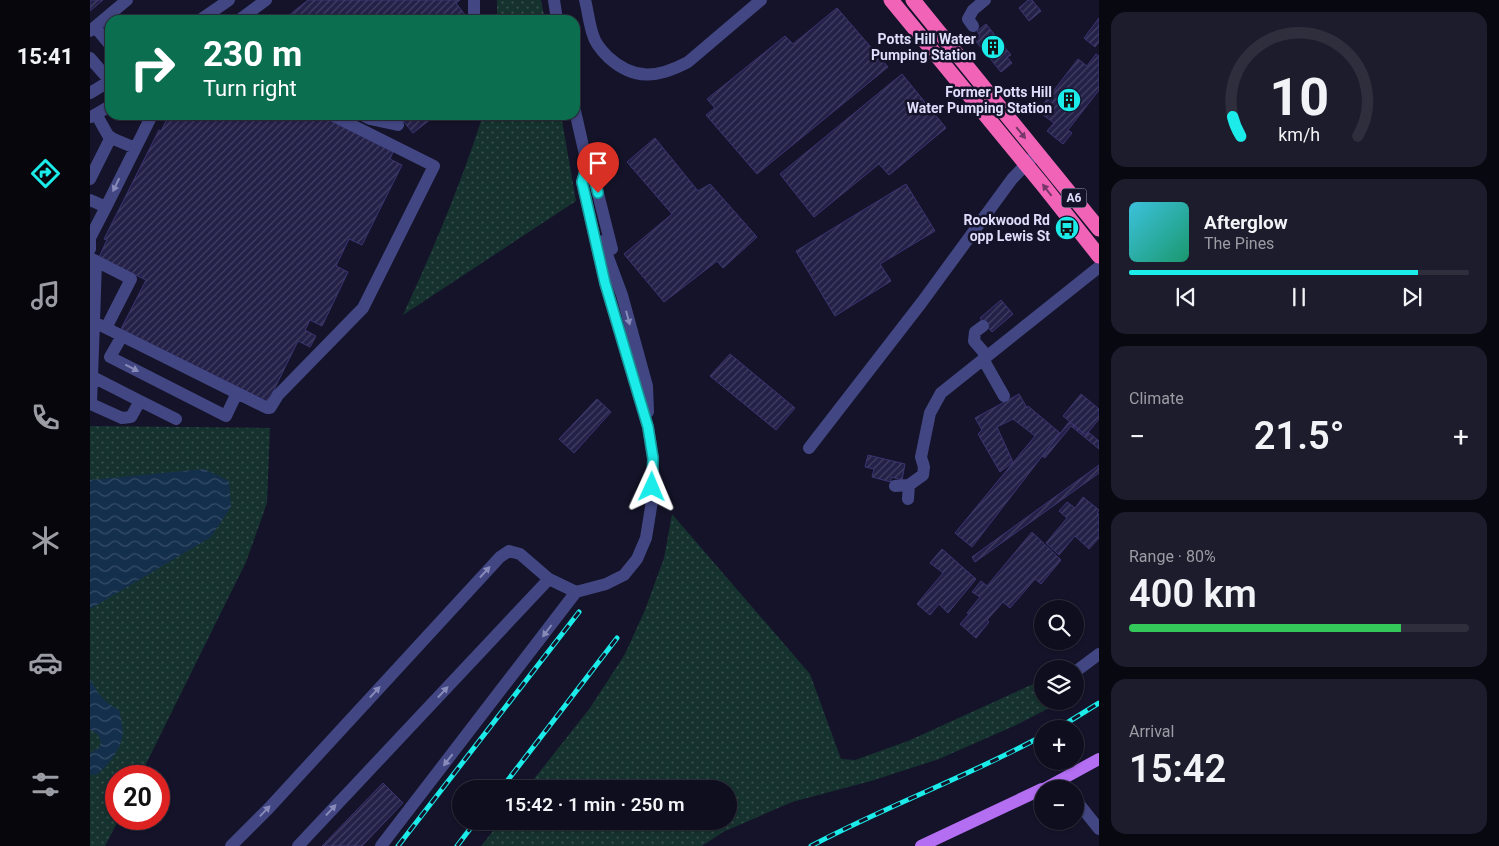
<!DOCTYPE html>
<meta charset="utf-8">
<style>
body{margin:0;font-family:Roboto,sans-serif;background:#1d1c2c;color:#f1f3f6;height:100vh;display:flex;flex-direction:column;font-size:19px;white-space:nowrap}
*{box-sizing:border-box;margin:0}
p{font-size:16px;color:#9b9ca4}
.icon{flex:none;width:28px;height:28px;fill:none;stroke:currentColor;stroke-width:2;stroke-linecap:round;stroke-linejoin:round}
.map{position:relative;flex:1;overflow:hidden}
.details{display:flex;flex-direction:column;gap:12px;padding:12px;background:#080811;width:400px}
.details>*{flex:none}
.banner{position:absolute;left:15px;top:15px;width:475px;height:105px;border-radius:15px;box-shadow:0 1px 4px #0004,0 0 0 1px #2f2e3d;background:#0b6e4f;color:#fff;overflow:hidden}
.controls{position:absolute;left:944px;top:600px;display:grid;gap:10px}
.controls a{display:grid;place-items:center;width:50px;height:50px;border-radius:50%;background:#0f0e1f;box-shadow:0 1px 4px #0004,0 0 0 1px #2f2e3d;font-size:25px}
.speed{position:absolute;left:15px;top:765px;display:flex;gap:10px;font-size:25px;font-weight:700;text-align:center}
.speed>*{display:grid;place-content:center;width:65px;height:65px;border-radius:50%;background:#0f0e1f;box-shadow:0 1px 4px #0004,0 0 0 1px #2f2e3d;line-height:1}
.speed .limit{border:8px solid #d22;background:#fff;color:#111}
.pin{position:absolute;display:grid;place-items:center;width:42px;height:42px;color:#fff;margin:-51px -21px;border-radius:50% 50% 50% 0;rotate:-45deg;box-shadow:0 0 5px #0007}
.pin .icon{rotate:45deg}
.me{position:absolute;width:55px;margin:-28px;rotate:1deg;stroke-linejoin:round;filter:drop-shadow(0 0 4px #0008)}
.turn{display:flex;align-items:center;gap:18px;height:105px;padding:0 15px;font-size:22px}
.turn .icon{width:65px;height:65px;stroke-width:2.5}
.turn b{display:block;font-size:35px;line-height:42px}
.big{font-size:38px;font-weight:600;line-height:1.1}
.details .card{flex:1;display:flex;flex-direction:column;justify-content:center;gap:8px;min-width:0;padding:0 18px;border-radius:15px;background:#1d1c2c}
.details .dial{align-items:center;gap:0}
.dial svg{height:130px;overflow:visible;fill:none;stroke:#2f2e3d;stroke-width:7;stroke-linecap:round;text-anchor:middle}
.dial text{fill:#f1f3f6;stroke:none}
.song{display:flex;align-items:center;gap:15px}
.cover{width:60px;height:60px;border-radius:8px;background:linear-gradient(135deg,hsl(190 70% 55%),hsl(160 70% 35%))}
.played{height:5px;border-radius:2px;background:linear-gradient(90deg,#1bebe9 85%,#2f2e3d 85%)}
.keys{display:flex;justify-content:space-around;direction:ltr}
.heat{display:flex;justify-content:space-between;align-items:center;font-size:28px;direction:ltr}
.charge{height:8px;border-radius:4px;background:linear-gradient(90deg,#34c759 80%,#2f2e3d 0)}
.trip{position:absolute;left:362px;top:780px;width:285px;height:50px;border-radius:25px;background:#0f0e1f;box-shadow:0 1px 4px #0004,0 0 0 1px #2f2e3d;font-weight:600;line-height:50px;text-align:center}
main{display:flex;flex:1;min-height:0}
.dock{display:flex;flex-direction:column;width:90px;justify-content:space-around;align-items:center;background:#06060c;color:#9b9ca4}
.dock .icon{width:35px;height:35px}
.dock .active{color:#1bebe9}
.dock b{font-size:22px;color:#f1f3f6}
.map>svg:first-child{display:block}
</style>
<main>
<nav class="dock">
<b>15:41</b>
<svg class="icon active" aria-label="directions" viewBox="0 0 24 24"><path d="M12 3l9 9-9 9-9-9zM9 14v-3h6M13 9l2 2-2 2"/></svg>
<svg class="icon" aria-label="music" viewBox="0 0 24 24"><path d="M9 18V5l10-2v13"/><circle cx="6" cy="18" r="3"/><circle cx="16" cy="16" r="3"/></svg>
<svg class="icon" aria-label="phone" viewBox="0 0 24 24"><path d="M5 4h4l2 5-3 2q2 4 5 5l2-3 5 2v4C11 20 4 13 5 4z"/></svg>
<svg class="icon" aria-label="climate" viewBox="0 0 24 24"><path d="M12 3v18M4 7l16 10M4 17L20 7"/></svg>
<svg class="icon" aria-label="car" viewBox="0 0 24 24"><path d="M5 17H2v-5l4-1 3-4h7l3 4 3 1v5h-3M9 17h6M6 11h13"/><circle cx="7" cy="17" r="2"/><circle cx="17" cy="17" r="2"/></svg>
<svg class="icon" aria-label="filters" viewBox="0 0 24 24"><path d="M4 7h16M4 17h16"/><circle cx="9" cy="7" r="2"/><circle cx="15" cy="17" r="2"/></svg>
</nav>
<div class="map">
<svg width="1009" height="846" viewBox="0 0 1009 846">
<defs>
<pattern id="grass-dots" width="8" height="8" patternUnits="userSpaceOnUse" patternTransform="scale(1.25)"><rect width="8" height="8" fill="#16322e"/><path d="M2 2h.1M6 6h.1" fill="none" stroke="#374f4d" stroke-width="1.8" stroke-linecap="round"/></pattern>
<pattern id="water-waves" width="16" height="10" patternUnits="userSpaceOnUse" patternTransform="scale(1.25)"><rect width="16" height="10" fill="#142f4c"/><path d="M0 5q4-4 8 0t8 0" fill="none" stroke="#364d67"/></pattern>
<pattern id="building-hatch" width="6" height="6" patternUnits="userSpaceOnUse" patternTransform="scale(1.25)"><rect width="6" height="6" fill="#242148"/><path d="M-1 1l2-2M0 6l6-6M5 7l2-2" fill="none" stroke="#434163"/></pattern>
</defs>
<rect width="100%" height="100%" fill="#141329"/>
<path fill="url(#grass-dots)" d="M407,0H451L455,20H407Z
M393,115H471L486,201L313,315C343,250 371,184 393,115Z
M0,426L180,428L177,503L156,562L50,776H26V819H29L15,846H0Z
M582,514L720,674L751,759L765,760L818,741L952,680V701H973L924,726L849,759L781,781L702,802L633,832L612,846H391L411,821H639V789H436L500,708L535,654L555,610L574,558Z"/>
<path fill="url(#water-waves)" d="M114,469L139,481L141,507L121,537L0,609V480Z
M0,679C9,695 13,701 29,710C31,719 34,730 32,739C28,753 17,766 6,775L0,774V753L9,748L11,742L8,734L0,730Z"/>
<path fill="url(#building-hatch)" stroke="#3a3572" d="M0,0H13L0,11Z
M218,0H370L366,3L379,20H193Z
M938,0H942L951,11L939,21L929,8Z
M747,8L798,67L667,174L616,115L625,108L617,99L695,36L703,44Z
M1009,18V42L1005,47L994,38Z
M896,24L921,55L917,57L922,63L911,72L885,40L890,36L887,31Z
M1006,54L1009,56V90L978,130L982,133L973,144L957,131L964,123L948,111L988,59L997,66Z
M812,74L856,128L799,175L789,164L724,217L690,174Z
M79,115H123L134,120L136,115H229L303,152L300,159L312,165L272,245L259,239L246,266L258,272L232,326L220,320L215,330L226,336L220,347L208,341L178,402L31,329L56,280L9,257L17,240L14,239L69,130L71,131Z
M308,115H346L323,133Z
M565,138L608,191L620,184L667,237L633,268L627,261L574,302L534,254L582,214L537,162Z
M816,184L845,231L790,264L801,281L745,316L706,251Z
M911,300L923,314L902,332L890,318Z
M640,354L705,408L686,430L620,376Z
M929,394L937,408L938,406L970,433L882,547L865,533L945,436L923,419L907,427L923,462L910,472L888,434L892,430L885,418Z
M991,394L1009,409V419L996,435L973,416Z
M507,399L521,412L484,453L469,439Z
M979,422L996,435L998,432L1009,441V449L981,426L955,458L952,456Z
M778,455L815,464L812,480L801,477V482L782,477L784,469L775,467Z
M1009,465V473L885,562L882,557Z
M993,497L1009,510L1007,513L1009,514V538L999,549L985,536L969,555L956,543L977,518L969,511L977,502L985,508Z
M942,532L971,560L951,584L945,579L920,608L913,602L897,620L899,622L886,638L870,624L879,614L877,613L890,597L882,592L891,581L897,586Z
M852,549L886,579L858,613L849,604L840,615L827,604L853,573L840,563Z
M293,783L313,803L272,846H232Z"/>
<g fill="none" stroke-linecap="round" stroke-linejoin="round">
<path stroke="#424783" stroke-width="12" d="M464,0L467,20
M495,0C498,11 499,24 503,35C505,43 512,51 518,57C544,81 568,78 598,62L671,0
M110,20L139,0
M149,20L176,0
M384,20V0
M883,26L878,19L883,10L895,0
M5,27L20,45
M0,31L37,0
M0,58L20,81
M0,93L20,81
M485,111L499,172
M6,114L19,137L45,148
M272,115L280,119L308,125
M1,117L20,106
M497,165L504,178L522,249
M0,179L21,137
M0,200L16,207L62,115
M513,241L516,252L532,295L557,386L558,412
M0,249V238L16,207
M0,258L41,279L16,328
M6,261L4,322L177,408H180L188,395L273,308L344,166L242,115
M893,326L885,332L884,341L897,356
M32,336L20,357L136,416L147,393
M893,359L914,396
M1,376L50,401L41,417L32,418L1,404L4,322
M50,401L86,419
M719,448L832,302L922,179L942,158
M805,486L819,485
M818,499L819,485L833,475L834,467L831,457L840,413L851,393L1009,267
M985,672L1009,654
M985,799L1009,829
M141,846L179,808L410,557L419,551L430,554L459,579
M208,846L459,579L486,592
M291,846L486,592L516,584L534,575L547,559L556,538L562,501L563,459L558,427L515,283L492,182L497,165"/>
<path stroke="#b36ef2" stroke-width="12" d="M954,789L1009,759
M831,846L952,789"/>
<path stroke="#f163b7" stroke-width="15" d="M801,0L952,184L1009,256
M823,0L1009,229"/>
<g stroke="#1bebe9" stroke-width="5">
<path id="rail" d="M967,729L1009,703
M411,789L527,638
M308,846L489,612
M367,846L386,821
M721,846C796,806 877,777 952,736"/>
</g>
<use href="#rail" stroke="#141329" stroke-width="3" stroke-dasharray="9" stroke-linecap="butt"/>
</g>
<defs><path id="oneway-solid" d="M-6-.8H1V-3.2L6.5 0L1 3.2V.8H-6Z" transform="scale(1.25)"/></defs>
<g fill="#773769">
<use href="#oneway-solid" transform="translate(931 133) rotate(51)"/>
<use href="#oneway-solid" transform="translate(957 190) rotate(-128)"/>
</g>
<g fill="#888bb9">
<use href="#oneway-solid" transform="translate(26 185) rotate(116)"/>
<use href="#oneway-solid" transform="translate(538 318) rotate(75)"/>
<use href="#oneway-solid" transform="translate(42 368) rotate(27)"/>
<use href="#oneway-solid" transform="translate(395 572) rotate(-47)"/>
<use href="#oneway-solid" transform="translate(457 631) rotate(127)"/>
<use href="#oneway-solid" transform="translate(285 692) rotate(-47)"/>
<use href="#oneway-solid" transform="translate(353 692) rotate(-47)"/>
<use href="#oneway-solid" transform="translate(358 760) rotate(128)"/>
<use href="#oneway-solid" transform="translate(241 810) rotate(-47)"/>
<use href="#oneway-solid" transform="translate(175 811) rotate(-46)"/>
</g>
<g fill="none" stroke-linecap="round" stroke-linejoin="round">
<g stroke="#129997" stroke-width="12">
<path id="route" d="M508,193L504,178L497,165L492,182L515,283L558,427L563,458L562,487"/>
</g>
<use href="#route" stroke="#1bebe9" stroke-width="9"/>
</g>
<defs>
<g id="building-disc" transform="scale(1.25)"><circle r="9.5" fill="#1bebe9" stroke="#141329"/><path d="M-4-6H4V6H1V3H-1V6H-4ZM-2.5-4.3h1.7v1.8h-1.7ZM.8-4.3h1.7v1.8H.8ZM-2.5-1h1.7V.8h-1.7ZM.8-1h1.7V.8H.8Z" fill="#111"/></g>
<g id="bus-disc" transform="scale(1.25)"><circle r="9.5" fill="#1bebe9" stroke="#141329"/><path d="M-5-6H5V4H4V6H2V4H-2V6H-4V4H-5ZM-3.5-4V0h7V-4ZM-3.5 1.2v1.5H-2V1.2ZM2 1.2v1.5H3.5V1.2Z" fill="#111"/></g>
</defs>
<g fill-rule="evenodd">
<use href="#building-disc" x="903" y="47"/>
<use href="#building-disc" x="979" y="100"/>
<use href="#bus-disc" x="977" y="228"/>
</g>
<g text-anchor="middle" dominant-baseline="central" stroke-width="5" stroke-linejoin="round" paint-order="stroke">
<rect fill="#141329" stroke="#a1a1bd" stroke-width="1" x="971.5" y="188.5" width="25" height="19" rx="4"/>
<g font-size="12" font-weight="bold" fill="#dedefc">
<text x="984" y="198">A6</text>
</g>
<g font-size="14" font-weight="bold" fill="#dedefc" stroke="#141329" text-anchor="end">
<text x="886" y="39">Potts Hill Water<tspan x="886" dy="16">Pumping Station</tspan></text>
<text x="962" y="92">Former Potts Hill<tspan x="962" dy="16">Water Pumping Station</tspan></text>
<text x="960" y="220">Rookwood Rd<tspan x="960" dy="16">opp Lewis St</tspan></text>
</g>
</g>
</svg>
<div class="controls">
<a><svg class="icon" aria-label="search" viewBox="0 0 24 24"><circle cx="10" cy="10" r="6"/><path d="M15 15l6 6"/></svg></a>
<a><svg class="icon" aria-label="layers" viewBox="0 0 24 24"><path d="M12 4l9 5-9 5-9-5zM3 14l9 5 9-5"/></svg></a>
<a>+</a>
<a>−</a>
</div>
<div class="speed"><div class="limit">20</div></div>
<div class="pin" style="left:508px;top:193px;background:#d93025"><svg class="icon" aria-label="arrive" viewBox="0 0 24 24"><path d="M6 21V4h12l-3 4 3 4H6"/></svg></div>
<svg class="me" style="left:562px;top:487px" viewBox="-20 -20 40 40"><path d="M0-17L14 15 0 8-14 15z" fill="#1bebe9" stroke="#fff" stroke-width="4"/></svg>
<div class="trip">15:42 · 1 min · 250 m</div>
<div class="banner">
<div class="turn"><svg class="icon" aria-label="right" viewBox="0 0 24 24"><path d="M7 20v-9h11M14 6l5 5-5 5"/></svg><div><b>230 m</b>Turn right</div></div>
</div>
</div>
<section class="details">
<div class="card dial"><svg viewBox="0 0 100 80">
<path d="M14 69A42 42 0 1 1 86 69"/>
<path d="M14 69A42 42 0 0 1 9 57" stroke="#1bebe9"/>
<text x="50" y="56" font-size="32" font-weight="700">10</text>
<text x="50" y="72" font-size="11">km/h</text>
</svg></div>
<div class="card">
<div class="song"><i class="cover"></i><div><b>Afterglow</b><p>The Pines</p></div></div>
<div class="played"></div>
<div class="keys"><svg class="icon" aria-label="previous" viewBox="0 0 24 24"><path d="M18 5L8 12l10 7zM5 5v14"/></svg><svg class="icon" aria-label="pause" viewBox="0 0 24 24"><path d="M8 5v14M16 5v14"/></svg><svg class="icon" aria-label="next" viewBox="0 0 24 24"><path d="M6 5l10 7-10 7zM19 5v14"/></svg></div>
</div>
<div class="card"><p>Climate</p>
<div class="heat"><a>−</a><b class="big">21.5°</b><a>+</a></div>
</div>
<div class="card"><p>Range · 80%</p><b class="big">400 km</b><div class="charge"></div></div>
<div class="card"><p>Arrival</p><b class="big">15:42</b></div>
</section>
</main>
